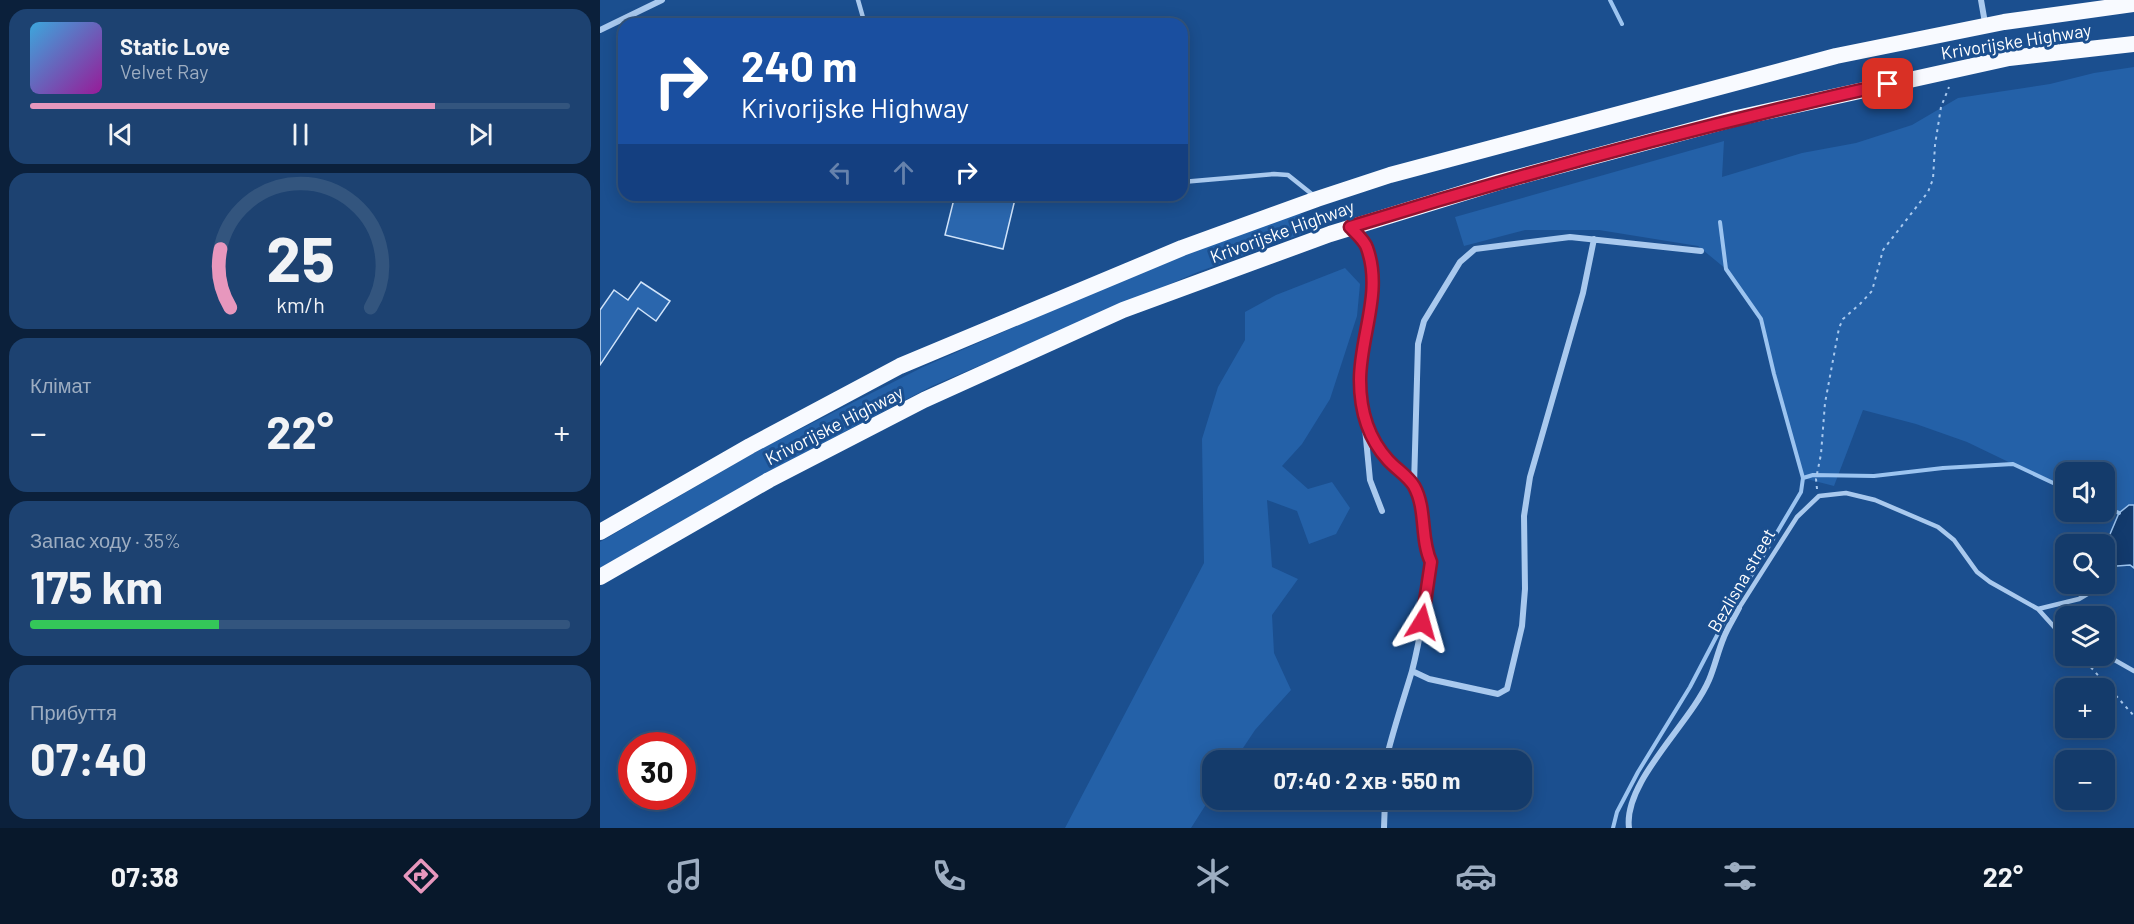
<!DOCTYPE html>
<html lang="uk">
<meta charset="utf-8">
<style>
body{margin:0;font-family:Barlow,sans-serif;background:#1d4271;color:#f1f3f6;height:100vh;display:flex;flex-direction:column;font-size:22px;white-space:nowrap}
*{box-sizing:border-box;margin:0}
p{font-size:20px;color:#9dadc1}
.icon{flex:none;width:33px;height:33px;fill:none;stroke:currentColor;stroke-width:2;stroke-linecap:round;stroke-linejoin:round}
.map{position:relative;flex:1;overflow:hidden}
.panel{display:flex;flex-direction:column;gap:9px;padding:9px;background:#0b203b;width:600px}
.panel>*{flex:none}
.guide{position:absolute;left:18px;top:18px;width:570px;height:183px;border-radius:18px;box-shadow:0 3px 15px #0003,0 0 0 2px #33557e;background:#1a4fa0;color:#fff;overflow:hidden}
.tools{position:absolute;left:1455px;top:462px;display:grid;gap:12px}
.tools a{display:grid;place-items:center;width:60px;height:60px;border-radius:12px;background:#143b6b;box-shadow:0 3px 15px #0003,0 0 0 2px #33557e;font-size:30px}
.speed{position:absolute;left:18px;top:732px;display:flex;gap:12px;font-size:30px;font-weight:700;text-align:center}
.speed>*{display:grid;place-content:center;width:78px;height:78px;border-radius:50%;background:#143b6b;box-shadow:0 3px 15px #0003,0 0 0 2px #33557e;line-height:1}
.speed .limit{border:9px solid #d22;background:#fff;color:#111}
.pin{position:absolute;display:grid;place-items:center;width:51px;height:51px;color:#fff;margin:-26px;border-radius:12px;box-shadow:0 3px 9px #0006}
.me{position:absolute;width:66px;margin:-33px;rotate:8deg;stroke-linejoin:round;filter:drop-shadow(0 0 4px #0008)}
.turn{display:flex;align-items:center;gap:21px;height:126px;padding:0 24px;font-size:27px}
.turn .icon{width:78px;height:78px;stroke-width:2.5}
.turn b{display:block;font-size:42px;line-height:51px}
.lanes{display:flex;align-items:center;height:57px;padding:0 24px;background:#0003;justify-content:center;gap:30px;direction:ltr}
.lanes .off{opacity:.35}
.big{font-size:45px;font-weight:700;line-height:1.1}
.panel .tile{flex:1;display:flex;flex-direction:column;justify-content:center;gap:9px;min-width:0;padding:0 21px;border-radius:18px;background:#1d4271}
.panel .dial{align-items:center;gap:0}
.dial svg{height:156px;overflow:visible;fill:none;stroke:#33557e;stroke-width:7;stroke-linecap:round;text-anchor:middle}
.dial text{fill:#f1f3f6;stroke:none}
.song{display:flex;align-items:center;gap:18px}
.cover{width:72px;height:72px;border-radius:9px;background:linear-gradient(135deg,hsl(200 70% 55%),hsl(300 70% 35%))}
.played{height:6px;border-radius:3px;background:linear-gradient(90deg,#e797bd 75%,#33557e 75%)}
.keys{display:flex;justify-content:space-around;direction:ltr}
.heat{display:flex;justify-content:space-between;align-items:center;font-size:33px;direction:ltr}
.charge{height:9px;border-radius:4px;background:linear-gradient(90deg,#34c759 35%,#33557e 0)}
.trip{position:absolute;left:602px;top:750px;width:330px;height:60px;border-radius:18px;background:#143b6b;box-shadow:0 3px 15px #0003,0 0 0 2px #33557e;font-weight:700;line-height:60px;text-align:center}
.menu{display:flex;height:96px;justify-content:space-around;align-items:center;background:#08182b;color:#9dadc1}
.menu .icon{width:42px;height:42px}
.menu .active{color:#e797bd}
.menu b{font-size:27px;color:#f1f3f6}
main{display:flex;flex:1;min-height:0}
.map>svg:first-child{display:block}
</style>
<main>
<section class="panel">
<div class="tile">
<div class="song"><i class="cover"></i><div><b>Static Love</b><p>Velvet Ray</p></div></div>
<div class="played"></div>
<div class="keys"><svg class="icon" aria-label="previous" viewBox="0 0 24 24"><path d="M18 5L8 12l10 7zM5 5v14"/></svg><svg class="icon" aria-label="pause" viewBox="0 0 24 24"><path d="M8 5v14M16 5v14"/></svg><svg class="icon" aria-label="next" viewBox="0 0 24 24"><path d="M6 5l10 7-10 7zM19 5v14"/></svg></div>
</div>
<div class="tile dial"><svg viewBox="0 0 100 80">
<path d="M14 69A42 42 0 1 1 86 69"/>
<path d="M14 69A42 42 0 0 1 9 39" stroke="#e797bd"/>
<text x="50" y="56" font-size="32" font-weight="700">25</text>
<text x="50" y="72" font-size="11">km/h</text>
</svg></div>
<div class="tile"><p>Клімат</p>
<div class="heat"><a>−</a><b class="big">22°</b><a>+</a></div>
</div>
<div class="tile"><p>Запас ходу · 35%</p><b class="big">175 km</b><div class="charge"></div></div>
<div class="tile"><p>Прибуття</p><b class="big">07:40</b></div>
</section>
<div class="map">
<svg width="1534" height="828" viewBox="0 0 1534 828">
<rect width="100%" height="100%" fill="#1b4f8f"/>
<path fill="#2461a8" d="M1534,67V505L1529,506L1519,513L1505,506L1504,472H1466L1465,489L1367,442L1316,424L1263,410L1234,486L1203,478L1161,319L1126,269L1098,246L999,230H925L864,246L855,217L1124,141L1122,177L1202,153L1256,143L1312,125L1358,98L1450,84L1494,73Z
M697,213C705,215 712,218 712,227L707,232L598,272L332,386L170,471L0,568V542L159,450L323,367L588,251Z
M745,268L760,284L757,316L730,399L702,444L682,466L708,489L732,482L750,508L736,534L709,544L697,511L667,500L672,567L698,579L672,615L674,653L691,690L655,730L635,760H612V795L591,828H465L604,563L602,439L618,387L645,340V312L676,295Z"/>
<path fill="#123a6d" stroke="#9cc4f0" stroke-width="1.5" d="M1529,505H1534V568L1530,565L1517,566L1505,574V546L1519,513Z"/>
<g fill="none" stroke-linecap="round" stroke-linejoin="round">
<path stroke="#9cc4f0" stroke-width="4" d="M1010,0L1022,24
M1120,222L1126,269L1161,319L1174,374L1203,478L1213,475L1274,476L1343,468L1413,464L1466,489
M1504,506L1519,513
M1013,828L1017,812L1038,772L1090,687L1125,620L1201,492L1203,478"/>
</g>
<path fill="#2a66ad" stroke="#cfe3fa" stroke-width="1.5" d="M355,195H416L403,249L345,235Z
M41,282L70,301L56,321L38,308L0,365V310L14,290L28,300Z"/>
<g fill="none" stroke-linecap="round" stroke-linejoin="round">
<path stroke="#a9c9ee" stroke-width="2" stroke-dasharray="3 4.5" stroke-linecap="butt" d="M1217,489L1216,479L1221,454L1225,403L1239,328L1243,319L1260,304L1272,291L1283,250L1328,192L1333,179L1335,145L1341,107L1349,87
M1481,656L1534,716"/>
<path stroke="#a9c9ee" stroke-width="4.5" d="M258,0L264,21L401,24
M582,182L674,174L688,175L713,195
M1139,608L1197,517L1219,496L1246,493L1275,500L1338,527L1354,540L1377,572L1390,582L1438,609L1456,629L1466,634
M1438,609L1479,599L1489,593
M1504,654L1534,671"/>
<path stroke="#a9c9ee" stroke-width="6" d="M1381,0L1385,23
M0,30L62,0
M753,230C757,235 764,241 767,247C785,288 758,339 760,382C761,412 768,439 789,461C797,469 809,477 815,487C827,510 820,539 831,562C826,599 821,636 812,671C803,701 793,730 786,760
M765,428L770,480L782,511
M814,485L818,344L824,321L860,262L875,249L970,237L1101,251
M812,671L829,679L898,694L907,689L922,626L925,589L924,516L930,477L983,293L994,239
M784,828L785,800
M1029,828C1023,782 1090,724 1109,680C1115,666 1118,651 1124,637C1128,627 1134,618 1139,608"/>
<path stroke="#f8faff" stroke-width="16" d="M0,532L150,446L300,366L582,248L717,199L790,175L1236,56L1404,22L1534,4
M0,577L169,480L324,400L523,310L730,234L899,182L1137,118L1409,58L1534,44"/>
</g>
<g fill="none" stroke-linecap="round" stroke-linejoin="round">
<g stroke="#92132f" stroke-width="15">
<path id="route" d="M822,622L831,562C820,539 827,509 814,486C808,476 796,469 788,460C768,438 760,410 760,380C760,336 783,292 767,248C765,241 756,233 750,227C928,172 1107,124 1288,84"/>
</g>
<use href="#route" stroke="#e11d48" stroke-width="10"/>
</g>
<g text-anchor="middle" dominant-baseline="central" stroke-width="6" stroke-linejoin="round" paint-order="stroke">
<g font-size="18" fill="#fff" stroke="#1b4f8f">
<text transform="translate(1416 41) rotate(-9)">Krivorijske Highway</text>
<text transform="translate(682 231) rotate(-20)">Krivorijske Highway</text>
<text transform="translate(234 425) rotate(-27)">Krivorijske Highway</text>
<text transform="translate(1141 580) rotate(-60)">Bezlisna street</text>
</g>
</g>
</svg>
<div class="tools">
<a><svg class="icon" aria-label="sound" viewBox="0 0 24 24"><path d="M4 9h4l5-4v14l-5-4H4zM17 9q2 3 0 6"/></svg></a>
<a><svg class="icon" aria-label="search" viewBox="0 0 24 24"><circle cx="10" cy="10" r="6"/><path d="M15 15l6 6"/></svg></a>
<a><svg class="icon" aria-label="layers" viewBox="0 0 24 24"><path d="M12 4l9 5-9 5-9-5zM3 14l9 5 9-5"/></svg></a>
<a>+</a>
<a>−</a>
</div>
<div class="speed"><div class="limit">30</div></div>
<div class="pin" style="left:1288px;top:84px;background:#d93025"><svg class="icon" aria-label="arrive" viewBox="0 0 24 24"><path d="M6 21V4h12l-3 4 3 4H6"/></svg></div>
<svg class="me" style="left:822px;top:622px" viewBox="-20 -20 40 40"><path d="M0-17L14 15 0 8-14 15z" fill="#e11d48" stroke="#fff" stroke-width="4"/></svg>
<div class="trip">07:40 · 2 хв · 550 m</div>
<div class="guide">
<div class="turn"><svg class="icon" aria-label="right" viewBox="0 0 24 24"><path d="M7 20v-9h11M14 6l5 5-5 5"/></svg><div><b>240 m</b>Krivorijske Highway</div></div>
<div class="lanes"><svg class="icon off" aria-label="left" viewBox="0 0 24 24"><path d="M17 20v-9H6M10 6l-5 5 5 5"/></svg><svg class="icon off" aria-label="ahead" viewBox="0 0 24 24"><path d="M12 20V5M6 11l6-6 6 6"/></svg><svg class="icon" aria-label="right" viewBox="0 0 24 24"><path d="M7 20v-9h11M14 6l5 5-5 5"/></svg></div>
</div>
</div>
</main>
<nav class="menu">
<b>07:38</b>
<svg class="icon active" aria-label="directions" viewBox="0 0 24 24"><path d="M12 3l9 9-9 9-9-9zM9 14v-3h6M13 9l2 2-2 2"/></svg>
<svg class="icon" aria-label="music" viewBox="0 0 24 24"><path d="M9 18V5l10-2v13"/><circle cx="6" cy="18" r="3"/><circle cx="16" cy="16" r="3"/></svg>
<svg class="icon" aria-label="phone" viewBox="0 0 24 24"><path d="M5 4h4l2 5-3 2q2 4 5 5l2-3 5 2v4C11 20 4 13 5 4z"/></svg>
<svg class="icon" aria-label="climate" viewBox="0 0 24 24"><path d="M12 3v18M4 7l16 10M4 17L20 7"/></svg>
<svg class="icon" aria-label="car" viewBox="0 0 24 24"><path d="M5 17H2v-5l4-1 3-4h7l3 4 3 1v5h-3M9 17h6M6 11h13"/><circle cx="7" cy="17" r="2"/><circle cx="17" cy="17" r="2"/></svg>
<svg class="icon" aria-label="filters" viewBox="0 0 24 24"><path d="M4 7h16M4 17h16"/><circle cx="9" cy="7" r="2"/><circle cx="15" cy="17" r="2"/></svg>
<b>22°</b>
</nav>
